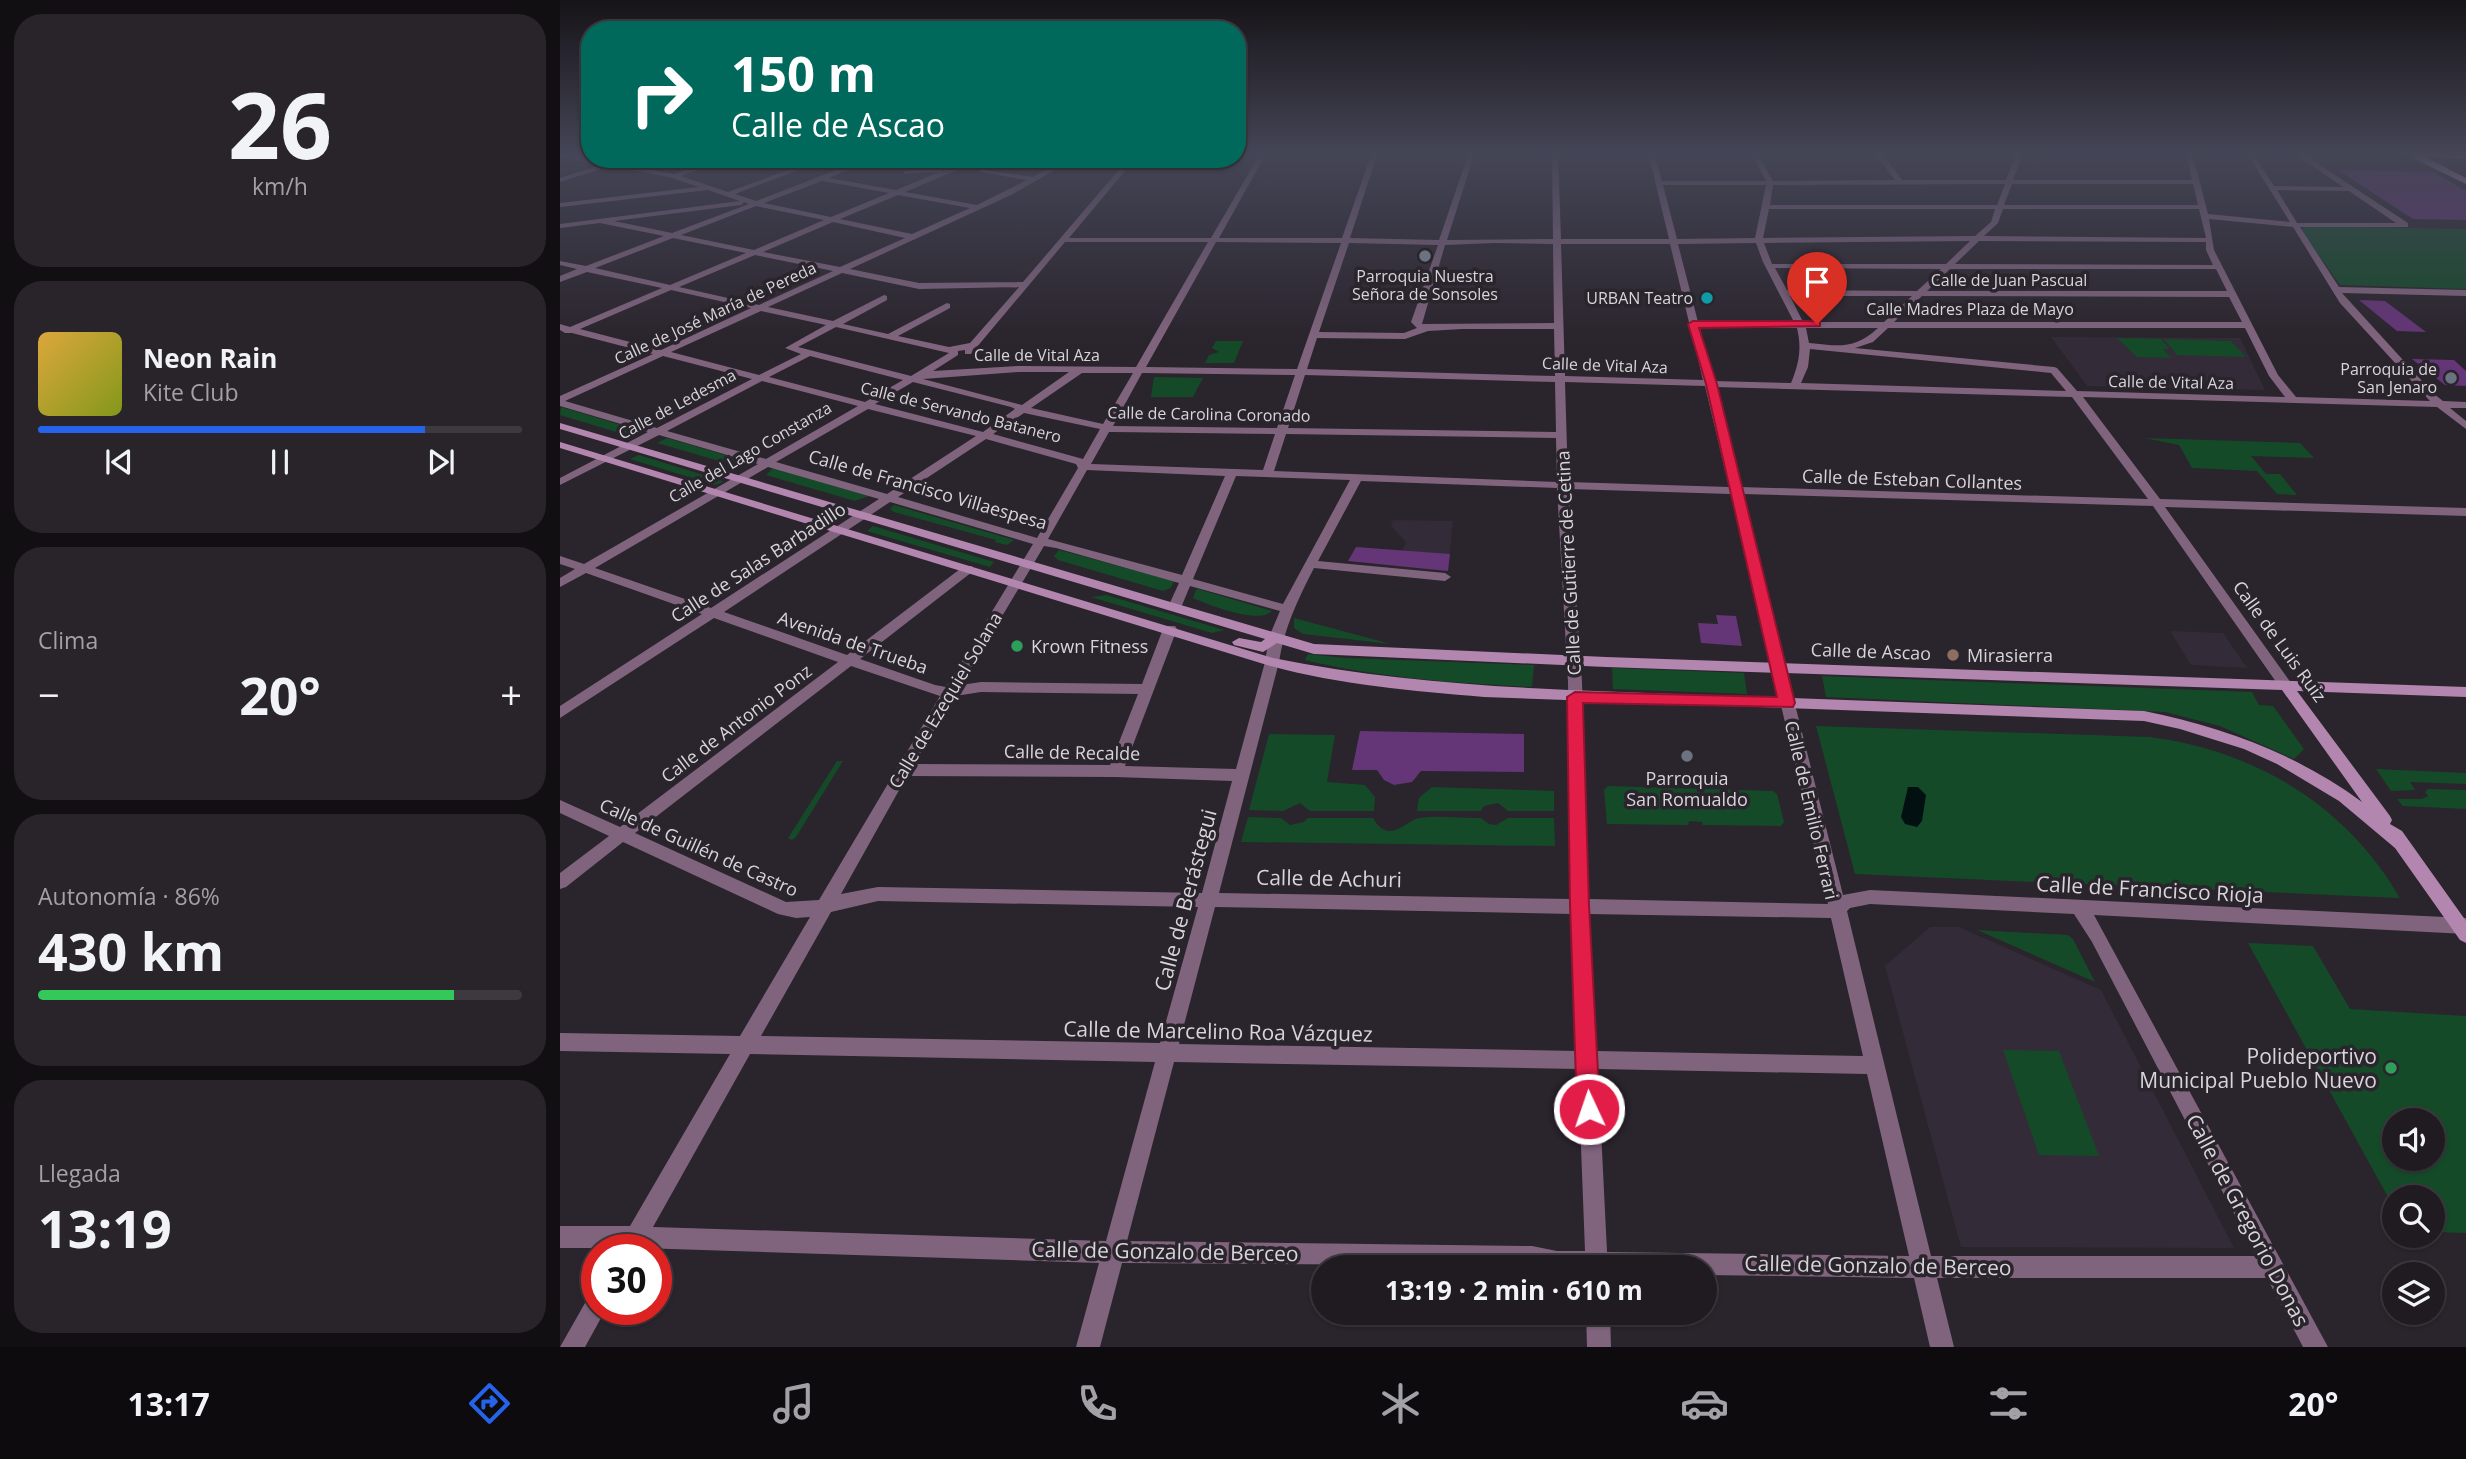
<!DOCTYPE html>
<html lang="es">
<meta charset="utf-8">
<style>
body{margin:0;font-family:"Open Sans",sans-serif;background:#28242a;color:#f1f3f6;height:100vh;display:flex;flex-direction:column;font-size:26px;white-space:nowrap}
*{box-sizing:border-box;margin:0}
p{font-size:23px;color:#a2a1a5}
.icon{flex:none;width:38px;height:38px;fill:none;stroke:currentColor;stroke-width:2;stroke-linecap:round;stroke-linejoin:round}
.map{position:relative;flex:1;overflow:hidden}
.panel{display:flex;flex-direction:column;gap:14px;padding:14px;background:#120f12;width:560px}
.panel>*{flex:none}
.guide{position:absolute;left:21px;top:21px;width:665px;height:147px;border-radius:28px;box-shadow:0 2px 5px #0004,0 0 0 2px #3d393f;background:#00695c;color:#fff;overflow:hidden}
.buttons{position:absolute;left:1822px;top:1108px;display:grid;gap:14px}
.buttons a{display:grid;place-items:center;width:63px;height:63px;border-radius:50%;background:#201b21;box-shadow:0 2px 5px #0004,0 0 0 2px #3d393f;font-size:35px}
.speed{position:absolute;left:21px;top:1234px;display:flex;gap:14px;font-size:35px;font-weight:700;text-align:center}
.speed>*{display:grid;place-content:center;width:91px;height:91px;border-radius:50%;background:#201b21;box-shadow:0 2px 5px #0004,0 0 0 2px #3d393f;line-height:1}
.speed .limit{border:10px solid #d22;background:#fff;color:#111}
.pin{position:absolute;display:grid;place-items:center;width:60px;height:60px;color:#fff;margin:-72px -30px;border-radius:50% 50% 50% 0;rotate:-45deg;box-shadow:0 0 7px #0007}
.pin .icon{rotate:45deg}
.me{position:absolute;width:77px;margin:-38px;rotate:357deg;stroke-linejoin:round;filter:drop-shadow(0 0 5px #0008)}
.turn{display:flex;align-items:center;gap:24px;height:147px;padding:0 35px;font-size:32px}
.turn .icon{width:91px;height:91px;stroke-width:2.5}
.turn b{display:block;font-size:49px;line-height:60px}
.big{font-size:52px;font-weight:700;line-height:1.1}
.panel .tile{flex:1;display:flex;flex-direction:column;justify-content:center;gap:10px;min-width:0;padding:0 24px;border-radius:28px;background:#28242a}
.panel .dial{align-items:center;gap:0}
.dial b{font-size:91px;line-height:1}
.song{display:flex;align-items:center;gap:21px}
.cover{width:84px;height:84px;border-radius:10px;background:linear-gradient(135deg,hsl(40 70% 55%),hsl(70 70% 35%))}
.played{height:7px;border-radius:4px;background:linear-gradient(90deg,#2563eb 80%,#3d393f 80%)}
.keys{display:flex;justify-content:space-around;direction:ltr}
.heat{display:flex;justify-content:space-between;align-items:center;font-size:38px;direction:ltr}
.charge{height:10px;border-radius:5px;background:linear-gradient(90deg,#34c759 86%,#3d393f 0)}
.trip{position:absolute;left:751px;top:1255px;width:406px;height:70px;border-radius:35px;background:#201b21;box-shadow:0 2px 5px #0004,0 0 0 2px #3d393f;font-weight:700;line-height:70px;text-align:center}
.tabs{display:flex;height:112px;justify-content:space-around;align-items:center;background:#0d0b0d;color:#a2a1a5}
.tabs .icon{width:49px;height:49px}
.tabs .on{color:#2563eb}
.tabs b{font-size:32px;color:#f1f3f6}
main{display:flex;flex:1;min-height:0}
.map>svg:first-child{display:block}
</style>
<main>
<section class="panel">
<div class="tile dial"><b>26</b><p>km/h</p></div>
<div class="tile">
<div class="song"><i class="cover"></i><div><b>Neon Rain</b><p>Kite Club</p></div></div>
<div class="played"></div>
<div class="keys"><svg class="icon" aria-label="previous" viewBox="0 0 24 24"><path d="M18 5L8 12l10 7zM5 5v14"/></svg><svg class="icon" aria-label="pause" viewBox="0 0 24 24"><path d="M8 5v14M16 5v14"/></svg><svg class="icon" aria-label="next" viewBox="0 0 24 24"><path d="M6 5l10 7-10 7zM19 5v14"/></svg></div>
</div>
<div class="tile"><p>Clima</p>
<div class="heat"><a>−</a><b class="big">20°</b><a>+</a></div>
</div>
<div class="tile"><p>Autonomía · 86%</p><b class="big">430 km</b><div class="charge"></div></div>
<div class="tile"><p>Llegada</p><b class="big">13:19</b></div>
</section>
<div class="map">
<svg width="1906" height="1347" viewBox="0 0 1906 1347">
<rect width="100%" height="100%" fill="#2a242c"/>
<path fill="#342b38" d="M1491,337L1680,338L1705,390L1527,386Z
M833,520L893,521L888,571L835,566L846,542L831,526Z
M1610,631L1663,633L1687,668L1631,665Z
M1370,927H1399L1541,990L1674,1248L1401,1247L1325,966Z"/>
<path fill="#154a29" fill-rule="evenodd" d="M1747,226L1906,229V289L1780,285L1741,230Z
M1557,338L1601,339L1609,349H1603L1611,358L1577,357Z
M1604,339L1671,341L1686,357L1617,355Z
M656,341H683L674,363H645L649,355L659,352L652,348Z
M594,377L643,378L633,397H591Z
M1,407L81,431L70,436L0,415Z
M107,438L189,462L180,467L97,443Z
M1585,438L1740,443L1754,458L1691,456L1706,474H1720L1737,495L1717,494L1697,471L1632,468L1619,445Z
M79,455L162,481L163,482L155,485L70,459Z
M213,468L309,496L295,501L206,475Z
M334,505L454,540L447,545L435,542L436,540L334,512L330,509Z
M313,526L434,562L430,567L307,531Z
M499,550L614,581L611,588L603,591L498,560L494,556Z
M638,589L712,611C699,625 649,605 633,598L636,590Z
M546,595L664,630L652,633L531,597Z
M734,618L831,644L743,634L734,628Z
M748,654L785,658L974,665L972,687C895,683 820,678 745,660Z
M1052,668L1184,673L1187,694L1053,689Z
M1262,676L1692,692L1699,705L1713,706L1744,749L1734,759L1660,726L1605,712L1266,697Z
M1256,726L1590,737C1696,751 1786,805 1840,898L1295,874Z
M709,734L775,735L767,782L805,785L815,797L814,811H750L740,803L723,811L689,810Z
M277,761H283L236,837L232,840L228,838Z
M1816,769L1906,773V784L1850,782L1855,790L1831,791Z
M1048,786L1213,791L1217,794L1224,822L1221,826L1143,825L1142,822L1129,821L1128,825L1047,824L1044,790Z
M872,787L994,791V811H948L938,803L924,806L921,811H857L859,798Z
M1868,789L1906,790V809L1843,806L1837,799H1862L1868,796L1865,792Z
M688,817L721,818L730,825L744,822L748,818H813C828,846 847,820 859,818C879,815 901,818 921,818L929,824L936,825L948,818H994L995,846L681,842Z
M1417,930L1508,935L1513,939L1535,982Z
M1688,943L1753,946L1790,1009L1906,1016V1233L1873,1232L1872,1197H1834V1208ZM1834,1120H1872V1158H1834Z
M1443,1050L1499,1051L1539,1156L1479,1155Z"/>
<path fill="#021011" d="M1348,787H1358L1366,795L1362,821L1357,827L1345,824L1341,817Z"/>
<path fill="#643577" d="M1778,170L1873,172L1906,191V220L1853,219Z
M1799,300L1825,301L1866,332L1837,331Z
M1852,359L1894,360L1906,371V386L1885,385Z
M796,547L890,554L888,571L788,561Z
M1156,615L1176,616L1182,646L1141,643L1138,623L1158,624Z
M800,731L964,734V772L861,771L852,782L834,785L824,780L817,770H792Z"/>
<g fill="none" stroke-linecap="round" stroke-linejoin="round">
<path fill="#80647e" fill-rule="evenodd" d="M701,152H707L659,238H782L812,152H818L790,238L879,240L909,152H915L887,240L993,239L992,152H998L1001,239H1109L1088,152H1094L1102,181H1206L1190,152H1196L1213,181L1335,180L1314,152H1321L1342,180H1446L1455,156L1452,152H1460L1462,155L1453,180H1632L1626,152H1632L1648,214L1730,222L1686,152H1692L1714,186L1783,187L1732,152H1740L1848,223V227H1740L1779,287L1906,290V296L1782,293L1874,394L1883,401L1906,402V408H1890L1906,421V429L1877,407L1523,397L1600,499L1906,508V516L1605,507L1731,683L1733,686L1731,689H1721L1593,506L1182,494L1283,895L1310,890L1906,918V934L1534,915L1768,1347H1743L1707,1278H1377L1394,1347H1370L1354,1278L1144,1275V1267L562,1263L540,1347H516L539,1263L81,1248H0V1226H70L170,1054L0,1051V1033L180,1036L250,917L236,918L218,914L63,842L6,887L0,889V873L49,836L0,813V800L60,827L278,662L154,618L0,718V706L142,614L26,573L0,587V578L15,569L0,564V556L24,564L198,464L99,435L0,485V478L88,432L0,406V396L93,354L12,333H5L0,330V324L10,327L102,288L27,272L0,282V276L17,269L0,265V261L26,266L104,236L40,223L0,228V224L180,201L148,190L0,207V203L139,187L109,177L50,166L0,182V178L41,165L0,157V153L114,174L158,159H168L121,176L168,192L258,159H268L175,194L196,201L305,159H315L269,178L336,190L379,172L343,174L345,171L379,168L382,171L410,159H419L414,162L488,159L404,167L345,192L417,205L467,180L420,172L418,169L473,177L505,159H514L451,195L290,269L359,283L463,282L568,159H575L509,238H651ZM262,181H263L329,193L271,217L204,203ZM1445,184L1437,205H1210L1213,185ZM1452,184H1633L1638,205H1444ZM1103,185H1206L1195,238L1117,239ZM1717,190L1789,191L1836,223H1737ZM338,195L410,208L352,234L280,219ZM184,202L189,204L112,233L54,221L181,205ZM196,206L264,220L194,250L121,235ZM1209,209H1435L1431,222L1415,236L1203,238ZM1443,209H1639L1646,238L1424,236L1438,223ZM1649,219L1733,227L1780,303L1870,401L1736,397L1718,375L1654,250ZM273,222L345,238L280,267L203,252ZM113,238L186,253L110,285L35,268ZM1410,241L1386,264H1212L1204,243ZM1419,241L1646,242V250L1653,265L1395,264ZM505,242H648L576,367L458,366L373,371L398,355V351L405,350V354H411ZM656,242L781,243L737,369L586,367ZM789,243L878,245L851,322L857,328L844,333L759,332ZM935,243L993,244L994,323L862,324L885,245ZM1196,243L1203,262L1234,322H1138L1118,244ZM1001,244H1110L1143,380L1005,376ZM195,255L273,271L199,305L119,287ZM1215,268L1381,269L1357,291L1227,290ZM1390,269H1656L1667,291H1367ZM282,273L359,289L459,287L410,343L389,347L338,336L390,308V304L387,303L328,334L283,324L327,300V296L324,295L273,321L208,307ZM111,290L191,308L101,350L20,329ZM1230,296H1352L1324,322H1243ZM1362,296L1669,297L1682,322H1334ZM201,311L266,325L225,348L241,354L199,375L111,352ZM276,327L389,353L351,376L238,347ZM1140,328H1237C1242,348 1239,364 1231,383L1153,381ZM1246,328H1318C1294,350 1279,346 1249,343ZM1328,328H1685L1709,376L1725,397L1517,391L1497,368L1494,367L1295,348L1313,342ZM902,329H994L995,376L747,369L757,338L845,339L868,331ZM1250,349L1491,373L1506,391L1241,383L1248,367ZM103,356L192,379L97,428L5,401ZM250,356L343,380L305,402L209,377ZM458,372H509L462,405L363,379ZM522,373H573L543,424L471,408ZM582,373L735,375L717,428L553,426ZM745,375L995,382L996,432L728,428ZM202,381L298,406L206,459L107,431ZM353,382L451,407L455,409L423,432L315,404ZM1005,382L1145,386L1169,487L1008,482ZM1155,387L1512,397L1588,499L1181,487ZM308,409L416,436L327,494L216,462ZM464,413L540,429L523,459L433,434ZM549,432H552L715,434L703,470L531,464ZM726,434L996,438L997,482L714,471ZM426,439L516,464L518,468L477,538L338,497ZM208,467L319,499L151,608L35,568ZM527,470L665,476L622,575L488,539ZM676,476L790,480L723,604L633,579ZM801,481L997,488L1008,682L1011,899L659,893L719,662C724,628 738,599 754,568L885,581L891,577L885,573L758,561ZM1009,489L1171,494L1268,904L1028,899L1022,682ZM330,502L473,544L386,687L375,685L300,659L412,572L414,569L412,566H404L287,655L164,612ZM484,546L496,548L619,583L608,607L610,610H620L630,586L720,611L709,637L705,662L676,769L565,766L617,629L615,626H605L603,629L582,684L421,682L401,685ZM291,666L380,696L259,900L226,902L75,833ZM421,692L578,694L550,765L354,764L395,696ZM347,776L555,777L672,781L642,893L318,887L281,894ZM318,901L638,907L600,1043L201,1036L271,912ZM1310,904L1514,914L1532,942L1696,1256H1371L1287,911L1290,908ZM655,907L1012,914L1017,1051L619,1044ZM1029,914L1271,918L1303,1056L1037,1051ZM190,1054L595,1062L546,1241L93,1227ZM614,1062L1018,1069L1025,1251H997L972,1246L567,1241ZM1038,1069L1307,1074L1349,1256L1047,1252Z
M37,1293V1309H46L25,1347H0L29,1296Z
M1026,1312H1050L1051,1347H1027Z"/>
<path fill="#b386af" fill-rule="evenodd" d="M0,423L754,644L1046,657L1906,687V697L1737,691L1830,816L1832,820L1830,824L1842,831L1906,921V943L1900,940L1835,848L1779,801L1717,764L1684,749L1620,729L1584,721L924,697C852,691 778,685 707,665L0,448V442L713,658C857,687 999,690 1145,695C1291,700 1438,706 1584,711C1663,727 1737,754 1802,802L1722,690L1046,667L754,654L717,643L703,652L674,645L672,642L679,638L701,642L705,639L0,429Z"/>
<path fill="#dba0d6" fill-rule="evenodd" d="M677,152H742L738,154H677Z
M1827,152L1906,153V159L1863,156L1906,178V184L1855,159V156Z"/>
</g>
<linearGradient id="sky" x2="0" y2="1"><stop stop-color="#171418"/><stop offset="0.45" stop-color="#444556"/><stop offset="1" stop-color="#444556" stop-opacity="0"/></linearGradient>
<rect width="1906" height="341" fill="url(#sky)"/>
<path fill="#e11d48" stroke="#92132f" stroke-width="2" d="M1257,321L1260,322V326L1139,328L1157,384L1235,703L1233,707L1023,703L1029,905L1040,1109L1037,1117L1029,1120L1021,1117L1017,1109L1010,905L1007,697L1015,692L1217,697L1146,384L1128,324L1133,321Z"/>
<g fill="#6b7280" stroke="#2a242c" stroke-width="2.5">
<circle cx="865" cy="256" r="7"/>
<circle cx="1891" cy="378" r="7"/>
<circle cx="1127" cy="756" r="7"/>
</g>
<circle fill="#0f9aa8" stroke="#2a242c" stroke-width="2.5" cx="1147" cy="298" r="7"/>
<g fill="#2e9e5b" stroke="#2a242c" stroke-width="2.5">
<circle cx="457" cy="646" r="7"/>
<circle cx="1831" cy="1068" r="7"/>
</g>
<circle fill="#8d6e63" stroke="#2a242c" stroke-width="2.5" cx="1393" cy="655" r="7"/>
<g text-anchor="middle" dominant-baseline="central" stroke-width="7" stroke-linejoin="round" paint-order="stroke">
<g font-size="16" fill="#d8d5da" stroke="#2a242c" text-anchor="end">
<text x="865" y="276" text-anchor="middle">Parroquia Nuestra<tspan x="865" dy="18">Señora de Sonsoles</tspan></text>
<text x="1133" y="298">URBAN Teatro</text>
<text x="1877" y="369">Parroquia de<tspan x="1877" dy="18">San Jenaro</tspan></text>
</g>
<g font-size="16" fill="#d8d5da" stroke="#2a242c">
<text x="1449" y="280">Calle de Juan Pascual</text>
<text x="1410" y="309">Calle Madres Plaza de Mayo</text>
<text transform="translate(155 313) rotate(-25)">Calle de José María de Pereda</text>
<text x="477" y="355">Calle de Vital Aza</text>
<text transform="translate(1045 365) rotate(2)">Calle de Vital Aza</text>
<text transform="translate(1611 382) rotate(1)">Calle de Vital Aza</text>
<text transform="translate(117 404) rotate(-28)">Calle de Ledesma</text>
<text transform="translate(401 412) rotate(14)">Calle de Servando Batanero</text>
<text transform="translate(649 414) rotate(1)">Calle de Carolina Coronado</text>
<text transform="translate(190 452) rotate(-30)">Calle del Lago Constanza</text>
</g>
<g font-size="18" fill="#d8d5da" stroke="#2a242c">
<text transform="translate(1352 479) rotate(2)">Calle de Esteban Collantes</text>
<text transform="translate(368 489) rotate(16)">Calle de Francisco Villaespesa</text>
<text transform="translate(198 562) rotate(-33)">Calle de Salas Barbadillo</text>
<text transform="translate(1008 563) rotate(-93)">Calle de Gutierre de Cetina</text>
<text transform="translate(1720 641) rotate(54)">Calle de Luis Ruiz</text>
<text transform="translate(293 642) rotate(19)">Avenida de Trueba</text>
<text transform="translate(1311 651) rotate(2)">Calle de Ascao</text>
<text transform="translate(385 700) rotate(-59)">Calle de Ezequiel Solana</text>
<text transform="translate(176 723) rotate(-37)">Calle de Antonio Ponz</text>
<text transform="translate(512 752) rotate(1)">Calle de Recalde</text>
<text transform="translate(1252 810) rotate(77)">Calle de Emilio Ferrari</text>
<text transform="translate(139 847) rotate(24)">Calle de Guillén de Castro</text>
</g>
<g font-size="18" fill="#d8d5da" stroke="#2a242c" text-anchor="start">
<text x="471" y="646">Krown Fitness</text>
<text x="1407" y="655">Mirasierra</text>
<text x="1127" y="778" text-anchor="middle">Parroquia<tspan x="1127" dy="21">San Romualdo</tspan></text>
</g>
<g font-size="21" fill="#d8d5da" stroke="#2a242c">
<text transform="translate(769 878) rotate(1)">Calle de Achuri</text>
<text transform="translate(1590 889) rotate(3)">Calle de Francisco Rioja</text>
<text transform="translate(625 900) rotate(-75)">Calle de Berástegui</text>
<text transform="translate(658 1031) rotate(1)">Calle de Marcelino Roa Vázquez</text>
<text transform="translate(1688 1220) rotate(62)">Calle de Gregorio Donas</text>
<text transform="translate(605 1251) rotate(1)">Calle de Gonzalo de Berceo</text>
<text transform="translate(1318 1265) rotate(1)">Calle de Gonzalo de Berceo</text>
</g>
<g font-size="21" fill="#d8d5da" stroke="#2a242c" text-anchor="end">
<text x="1817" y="1056">Polideportivo<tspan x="1817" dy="24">Municipal Pueblo Nuevo</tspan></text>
</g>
</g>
</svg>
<div class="buttons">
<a><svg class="icon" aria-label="sound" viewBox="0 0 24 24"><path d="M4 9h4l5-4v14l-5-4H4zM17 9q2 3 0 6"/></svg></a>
<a><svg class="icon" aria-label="search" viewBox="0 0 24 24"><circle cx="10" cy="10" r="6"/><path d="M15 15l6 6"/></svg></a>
<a><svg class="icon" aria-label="layers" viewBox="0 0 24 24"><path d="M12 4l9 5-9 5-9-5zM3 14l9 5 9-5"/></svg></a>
</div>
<div class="speed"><div class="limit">30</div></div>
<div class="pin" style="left:1257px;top:324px;background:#d93025"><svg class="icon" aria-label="arrive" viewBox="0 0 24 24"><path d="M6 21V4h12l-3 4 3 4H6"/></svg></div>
<svg class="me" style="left:1029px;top:1109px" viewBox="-20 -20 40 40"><circle r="17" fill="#e11d48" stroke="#fff" stroke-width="3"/><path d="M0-11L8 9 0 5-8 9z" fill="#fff"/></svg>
<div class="trip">13:19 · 2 min · 610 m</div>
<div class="guide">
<div class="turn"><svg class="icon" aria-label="right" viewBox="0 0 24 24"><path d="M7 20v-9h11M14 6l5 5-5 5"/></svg><div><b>150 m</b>Calle de Ascao</div></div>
</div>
</div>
</main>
<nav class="tabs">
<b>13:17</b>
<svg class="icon on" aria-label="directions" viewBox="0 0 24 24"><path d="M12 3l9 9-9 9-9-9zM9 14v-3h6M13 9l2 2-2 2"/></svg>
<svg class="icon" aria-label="music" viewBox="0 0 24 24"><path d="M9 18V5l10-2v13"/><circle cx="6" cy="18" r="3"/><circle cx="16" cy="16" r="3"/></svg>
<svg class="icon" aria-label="phone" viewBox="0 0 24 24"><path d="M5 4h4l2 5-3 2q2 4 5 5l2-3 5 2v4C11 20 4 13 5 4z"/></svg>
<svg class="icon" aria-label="climate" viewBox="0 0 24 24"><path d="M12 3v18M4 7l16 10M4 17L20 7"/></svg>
<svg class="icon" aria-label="car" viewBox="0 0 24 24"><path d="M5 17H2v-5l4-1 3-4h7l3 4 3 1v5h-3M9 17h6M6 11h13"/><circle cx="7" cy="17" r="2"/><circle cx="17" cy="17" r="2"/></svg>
<svg class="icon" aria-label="filters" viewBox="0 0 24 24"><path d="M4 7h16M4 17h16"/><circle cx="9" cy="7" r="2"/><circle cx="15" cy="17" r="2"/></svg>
<b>20°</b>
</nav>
